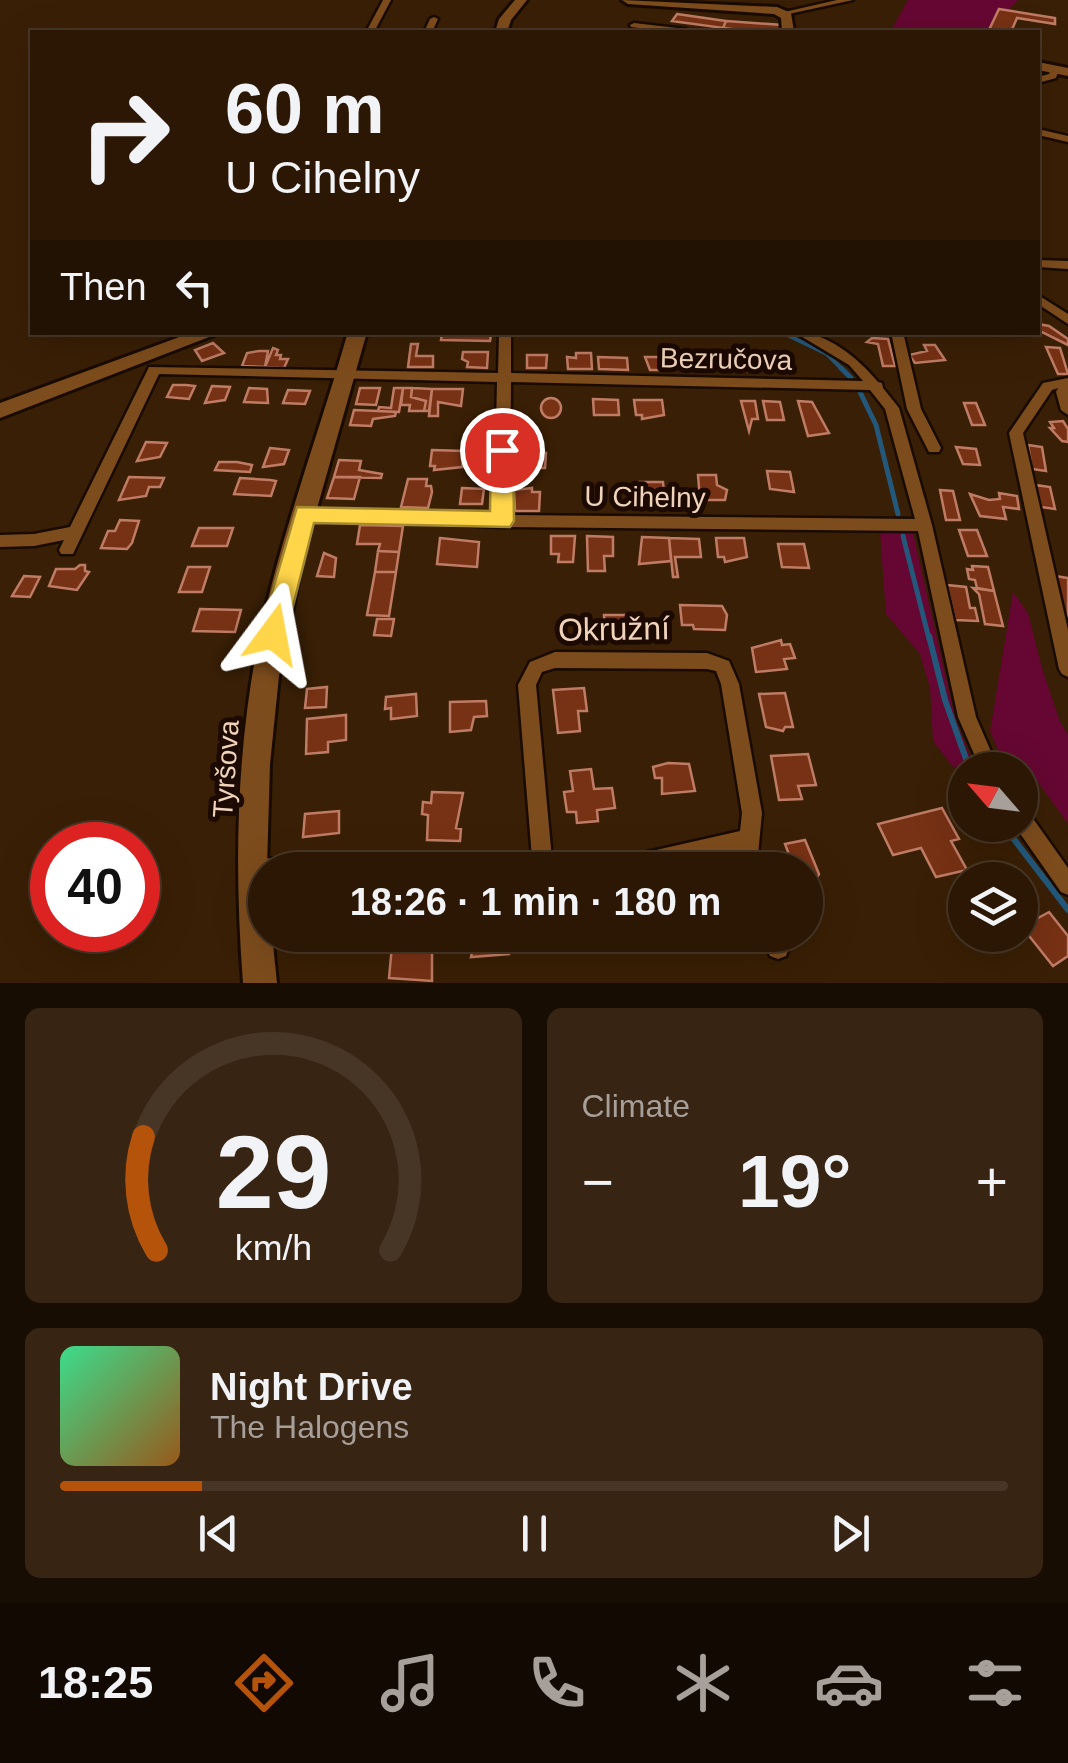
<!DOCTYPE html>
<meta charset="utf-8">
<style>
body{margin:0;font-family:Helvetica,sans-serif;background:#372413;color:#f1f3f6;height:100vh;display:flex;flex-direction:column;font-size:38px;white-space:nowrap}
*{box-sizing:border-box;margin:0}
p{font-size:32px;color:#a69f9a}
.icon{flex:none;width:55px;height:55px;fill:none;stroke:currentColor;stroke-width:2;stroke-linecap:round;stroke-linejoin:round}
.map{position:relative;height:983px;overflow:hidden}
.panel{display:flex;flex-direction:column;gap:25px;padding:25px;background:#180d02;flex:1}
.panel>*{flex:none}
.guide{position:absolute;left:30px;top:30px;width:1010px;height:305px;border-radius:0px;box-shadow:0 10px 40px #0002,0 0 0 2px #473626;background:#2b1704;color:#f1f3f6;overflow:hidden}
.needle{width:65px;rotate:298deg}
.controls{position:absolute;left:948px;top:752px;display:grid;gap:20px}
.controls a{display:grid;place-items:center;width:90px;height:90px;border-radius:50%;background:#2b1704;box-shadow:0 10px 40px #0002,0 0 0 2px #473626;font-size:50px}
.speed{position:absolute;left:30px;top:822px;display:flex;gap:20px;font-size:50px;font-weight:700;text-align:center}
.speed>*{display:grid;place-content:center;width:130px;height:130px;border-radius:50%;background:#2b1704;box-shadow:0 10px 40px #0002,0 0 0 2px #473626;line-height:1}
.speed .limit{border:15px solid #d22;background:#fff;color:#111}
.pin{position:absolute;display:grid;place-items:center;width:85px;height:85px;color:#fff;margin:-42px;border:5px solid #fff;border-radius:50%;box-shadow:0 2px 10px #0007}
.me{position:absolute;width:110px;margin:-55px;rotate:13deg;stroke-linejoin:round;filter:drop-shadow(0 0 8px #0008)}
.turn{display:flex;align-items:center;gap:35px;height:210px;padding:0 30px;font-size:45px}
.turn .icon{width:130px;height:130px;stroke-width:2.5}
.turn b{display:block;font-size:70px;line-height:85px}
.then{display:flex;align-items:center;height:95px;padding:0 30px;background:#0003;gap:20px;font-size:38px}
.big{font-size:75px;font-weight:800;line-height:1.1}
.panel .tile{flex:1;display:flex;flex-direction:column;justify-content:center;gap:15px;min-width:0;padding:0 35px;border-radius:15px;background:#372413}
.panel .dial{align-items:center;gap:0}
.dial svg{height:260px;overflow:visible;fill:none;stroke:#473626;stroke-width:7;stroke-linecap:round;text-anchor:middle}
.dial text{fill:#f1f3f6;stroke:none}
.song{display:flex;align-items:center;gap:30px}
.cover{width:120px;height:120px;border-radius:15px;background:linear-gradient(135deg,hsl(150 70% 55%),hsl(30 70% 35%))}
.played{height:10px;border-radius:5px;background:linear-gradient(90deg,#b45309 15%,#473626 15%)}
.keys{display:flex;justify-content:space-around;direction:ltr}
.heat{display:flex;justify-content:space-between;align-items:center;font-size:55px;direction:ltr}
.panel .tiles{flex:1;display:grid;gap:25px;grid-template-columns:1fr 1fr}
.tile:last-child{grid-column:span 2}
.trip{position:absolute;left:248px;top:852px;width:575px;height:100px;border-radius:50px;background:#2b1704;box-shadow:0 10px 40px #0002,0 0 0 2px #473626;font-weight:800;line-height:100px;text-align:center}
.tabs{display:flex;height:160px;justify-content:space-around;align-items:center;background:#110902;color:#a69f9a}
.tabs .icon{width:70px;height:70px}
.tabs .on{color:#b45309}
.tabs b{font-size:45px;color:#f1f3f6}
.map>svg:first-child{display:block}
</style>
<div class="map">
<svg width="1068" height="983" viewBox="0 0 1068 983">
<rect width="100%" height="100%" fill="#391f05"/>
<path fill="#650732" d="M908,0H1018L988,32H890Z
M880,532L913,533L955,718L973,764L953,767L933,741L930,688L920,654L886,614Z
M1013,592L1028,613L1042,668L1060,722L1068,735V824L1030,771L1006,770L990,731Z"/>
<g fill="none" stroke-linecap="round" stroke-linejoin="round">
<path stroke="#23587b" stroke-width="4" d="M781,332L827,354L843,370"/>
<path stroke="#23587b" stroke-width="5" d="M841,368L851,378
M859,390L876,425L898,514
M903,536L929,639"/>
<path stroke="#23587b" stroke-width="6" d="M929,636L945,700L970,770
M1003,825L1068,910"/>
</g>
<path fill="#773114" stroke="#bf7c64" stroke-width="2.5" d="M999,9L1055,18V24L1017,18L1011,32H988Z
M677,14L726,21L723,28L672,21Z
M726,21L783,25L784,29L783,32H757L723,28Z
M1038,324L1049,326L1068,339V345L1038,330Z
M442,334L491,335L490,341L441,340Z
M872,338L888,339L895,366H883L878,344L867,342Z
M213,343L224,353L202,361L195,350Z
M411,344H418L416,356H433V367H408Z
M924,345H935L945,360L915,363L909,355L927,351Z
M1046,347L1060,348L1068,374H1058Z
M273,348L278,350L276,355H281L280,359H288L284,368L265,367Z
M259,351H268L265,367L242,366L247,353Z
M463,352H488L487,368L467,367L468,362L462,359Z
M576,353H591L592,369H568L567,357L576,358Z
M527,355H547L546,368H527Z
M723,356H743L746,371H726L725,364H721Z
M598,357L627,358L628,370L599,369Z
M645,357H666L668,370H650Z
M173,385H186L195,386L189,399L167,397Z
M212,386L230,387L225,400L205,403Z
M249,388L267,389L268,403L244,402Z
M360,388H380L376,405L356,404Z
M394,388H403L399,412L378,411L379,407L391,408Z
M403,388H412L411,397L426,401L424,411H409L410,405H401Z
M412,388L432,389L429,411H424L426,401L411,397Z
M432,389H463L461,406L438,402V416H429Z
M288,390L310,391L305,404L283,403Z
M541 408a10 10 0 1 1 20 0a10 10 0 1 1-20 0Z
M593,399L618,400L619,415H594Z
M634,400H662L664,415L642,419V415H636Z
M741,401H755L758,419H752L749,431Z
M763,401L780,402L784,420H767Z
M798,401L812,402L829,433L808,436Z
M964,403H976L985,425H972Z
M354,410L378,411L396,412L395,416L373,419L371,426L350,425Z
M1063,421L1068,429V442L1062,441L1050,428H1054L1050,422Z
M146,442L167,443L160,457L137,461Z
M1028,445L1042,447L1046,471L1032,469Z
M956,447L976,449L980,465L963,464Z
M270,448L289,450L284,464L263,467Z
M432,450L464,451L462,467L434,470L435,466H430Z
M524,452L546,453L545,468H519Z
M339,460L361,461L359,470L382,474L381,478L334,477Z
M219,462H237L252,465L250,472L215,470Z
M767,471L790,472L794,492L770,489Z
M698,475H716L717,485L727,490L725,500H700Z
M129,477L164,478L160,487H149L146,496L119,500Z
M334,477H360L354,499L327,498Z
M240,478L270,480L276,481L271,496L234,494Z
M408,479H427L426,486H431L432,492L428,508L401,507Z
M640,482H663L665,504L642,503Z
M1036,485L1050,487L1055,509L1041,507Z
M462,488L484,489L482,504H460Z
M532,488V492H540L539,511H515L514,490Z
M940,490L953,491L960,520H946Z
M999,493L1017,496L1019,509L1003,507L1006,519L980,516L970,494L989,500L1000,499Z
M120,520L139,521L132,543L127,549L101,548L108,531H115Z
M360,525L403,526L399,552L378,551L380,544H357Z
M199,528H233L227,546H192Z
M959,530H977L987,556H968Z
M551,536H575L573,562H558L559,554H551Z
M587,536L613,537V556H604L605,571H588Z
M642,537L669,538L671,561L639,564Z
M440,538L479,542L477,567L437,564Z
M669,538L699,539L701,557H675L678,577H673Z
M716,538H744L747,557L725,562L724,557H718Z
M778,544H804L809,568L782,567Z
M378,551L399,552L396,572H375Z
M324,553L336,558L334,577L317,576Z
M80,565H85V571L89,572L77,590L49,586L56,569H75Z
M972,566L988,567L994,591L977,588L975,580L969,579L967,569L973,570Z
M188,567H210L202,592H179Z
M375,572H396L389,616L367,615Z
M24,576L40,577L30,597L12,596Z
M1055,576L1068,578V616H1065Z
M947,585L966,587L970,608H975L978,621L955,620Z
M973,588L994,591L1003,626L985,624L979,594Z
M680,605L722,606L727,615L725,630L694,629L693,625H682Z
M200,609L241,610L235,632L193,631Z
M604,615H633L635,640H605Z
M377,619H394L391,636L374,635Z
M781,640L782,645L790,644L795,658L784,659L787,669L756,672L752,648Z
M327,687L326,707L305,708L307,689Z
M584,688L587,711H578L580,731L558,733L553,690Z
M785,693L793,727H785L783,731L766,727L759,694Z
M416,694L417,716L391,719V708L385,709L386,697Z
M486,701L487,716L474,717L471,730L450,732V702Z
M346,715V740L328,742V752L306,754L307,719Z
M808,754L816,785L798,786L802,799L779,800L771,756Z
M668,763L689,764L695,791L662,794V778H655L653,767Z
M591,769L594,789L612,788L615,808L597,810L598,821L577,823L576,812H567L564,792L573,791L570,771Z
M432,792L463,793L456,828L461,829L460,841L427,840L428,815L422,814L423,802L431,803Z
M942,808L959,839L951,841L967,870L936,877L921,848L893,855L878,824Z
M339,811V833L303,837L305,814Z
M805,840L819,874L814,884L805,886V870H786L783,862L791,860L785,844Z
M1049,912L1068,936V956L1053,966L1022,927Z
M393,935H432V981L389,978Z
M466,935H509V954L471,957L472,952H465Z
M537,935H585V937L582,946H550V950L537,949Z
M633,935H660L662,942L637,948Z"/>
<g fill="none" stroke-linecap="round" stroke-linejoin="round">
<g stroke="#1a0b01" stroke-width="5">
<path id="street" d="M383,0H391L374,32H366Z
M837,0H853L784,15L780,13Z
M434,17L438,19L432,32H424L430,19Z
M634,23L686,29L690,32H671L631,27L630,25Z
M1052,67L1059,69L1056,78L1038,83V77L1049,74Z
M1038,129L1068,136V142L1038,135Z
M1038,260L1068,261V269L1038,267Z
M1038,295L1068,314V324L1038,304Z
M499,332H511V373L863,381L849,365L794,332C827,332 857,357 878,382L882,383L883,388L899,408L932,525L976,717L999,770H981L958,717L918,531L502,527L300,518L297,514L300,510L305,508L494,515L497,382L159,374L73,554H61L59,550L64,540L34,546L0,547V535L34,534L70,527L149,367L498,373ZM511,382L870,390L885,409L915,519L510,515Z
M891,332H903L921,409L941,448L939,452H929L907,409Z
M1068,378V415L1061,410L1056,392L1058,388L1052,390L1023,433L1068,630V677L1062,674L1059,669L1009,433L1043,383Z
M555,652L707,653L729,661L739,684L762,813L758,855L762,870H742L738,852L657,870H602L605,863L612,860L740,831L742,813L721,684L716,671L707,669L555,668L542,672L536,685L553,870H533L518,685L530,662Z
M1020,807L1027,810L1068,868V895L1061,892L1014,825H1020Z
M252,858L331,860L338,863L341,870H265V879L245,875L242,868L245,861Z
M763,935H785L789,948L786,956L778,959L770,956Z"/>
</g>
<g stroke="#1a0b01" stroke-width="6">
<path id="secondary" d="M515,0H527L511,20L507,32H495L499,19Z
M622,0L777,7L791,13L794,32H782L781,18L774,14L628,4Z
M1038,62L1068,68V76L1038,70Z
M193,332H222L0,418V403Z
M348,332H367L303,558L279,676L270,764L265,935H272L277,983H243C234,866 236,748 260,633C282,531 319,433 348,332Z"/>
</g>
<use href="#street" fill="#7d4c1c" fill-rule="evenodd"/>
<use href="#secondary" fill="#7d4c1c" fill-rule="evenodd"/>
</g>
<path fill="#ffd54a" stroke="#a68a30" stroke-width="2.5" d="M502,442L513,450L514,521L510,527L314,523L286,634L282,642L273,645L264,642L260,634L297,507L490,511L491,450Z"/>
<g text-anchor="middle" dominant-baseline="central" stroke-width="10" stroke-linejoin="round" paint-order="stroke">
<g font-size="28" fill="#f0d3bb" stroke="#1c0900">
<text transform="translate(726 359) rotate(1)">Bezručova</text>
<text transform="translate(645 497) rotate(1)">U Cihelny</text>
<text transform="translate(226 769) rotate(-86)">Tyršova</text>
</g>
<g font-size="32" fill="#f0d3bb" stroke="#1c0900">
<text transform="translate(614 629) rotate(-1)">Okružní</text>
</g>
</g>
</svg>
<div class="controls">
<a><svg class="needle" viewBox="-14 -14 28 28"><path d="M0-13l5 13h-10z" fill="#e53935"/><path d="M0 13l5-13h-10z" fill="#a69f9a"/></svg></a>
<a><svg class="icon" aria-label="layers" viewBox="0 0 24 24"><path d="M12 4l9 5-9 5-9-5zM3 14l9 5 9-5"/></svg></a>
</div>
<div class="speed"><div class="limit">40</div></div>
<div class="pin" style="left:502px;top:450px;background:#d93025"><svg class="icon" aria-label="arrive" viewBox="0 0 24 24"><path d="M6 21V4h12l-3 4 3 4H6"/></svg></div>
<svg class="me" style="left:273px;top:634px" viewBox="-20 -20 40 40"><path d="M0-17L14 15 0 8-14 15z" fill="#ffd54a" stroke="#fff" stroke-width="4"/></svg>
<div class="trip">18:26 · 1 min · 180 m</div>
<div class="guide">
<div class="turn"><svg class="icon" aria-label="right" viewBox="0 0 24 24"><path d="M7 20v-9h11M14 6l5 5-5 5"/></svg><div><b>60 m</b>U Cihelny</div></div>
<div class="then">Then<svg class="icon" aria-label="left" viewBox="0 0 24 24"><path d="M17 20v-9H6M10 6l-5 5 5 5"/></svg></div>
</div>
</div>
<section class="panel">
<div class="tiles">
<div class="tile dial"><svg viewBox="0 0 100 80">
<path d="M14 69A42 42 0 1 1 86 69"/>
<path d="M14 69A42 42 0 0 1 10 34" stroke="#b45309"/>
<text x="50" y="56" font-size="32" font-weight="700">29</text>
<text x="50" y="72" font-size="11">km/h</text>
</svg></div>
<div class="tile"><p>Climate</p>
<div class="heat"><a>−</a><b class="big">19°</b><a>+</a></div>
</div>
<div class="tile">
<div class="song"><i class="cover"></i><div><b>Night Drive</b><p>The Halogens</p></div></div>
<div class="played"></div>
<div class="keys"><svg class="icon" aria-label="previous" viewBox="0 0 24 24"><path d="M18 5L8 12l10 7zM5 5v14"/></svg><svg class="icon" aria-label="pause" viewBox="0 0 24 24"><path d="M8 5v14M16 5v14"/></svg><svg class="icon" aria-label="next" viewBox="0 0 24 24"><path d="M6 5l10 7-10 7zM19 5v14"/></svg></div>
</div>
</div>
</section>
<nav class="tabs">
<b>18:25</b>
<svg class="icon on" aria-label="directions" viewBox="0 0 24 24"><path d="M12 3l9 9-9 9-9-9zM9 14v-3h6M13 9l2 2-2 2"/></svg>
<svg class="icon" aria-label="music" viewBox="0 0 24 24"><path d="M9 18V5l10-2v13"/><circle cx="6" cy="18" r="3"/><circle cx="16" cy="16" r="3"/></svg>
<svg class="icon" aria-label="phone" viewBox="0 0 24 24"><path d="M5 4h4l2 5-3 2q2 4 5 5l2-3 5 2v4C11 20 4 13 5 4z"/></svg>
<svg class="icon" aria-label="climate" viewBox="0 0 24 24"><path d="M12 3v18M4 7l16 10M4 17L20 7"/></svg>
<svg class="icon" aria-label="car" viewBox="0 0 24 24"><path d="M5 17H2v-5l4-1 3-4h7l3 4 3 1v5h-3M9 17h6M6 11h13"/><circle cx="7" cy="17" r="2"/><circle cx="17" cy="17" r="2"/></svg>
<svg class="icon" aria-label="filters" viewBox="0 0 24 24"><path d="M4 7h16M4 17h16"/><circle cx="9" cy="7" r="2"/><circle cx="15" cy="17" r="2"/></svg>
</nav>
